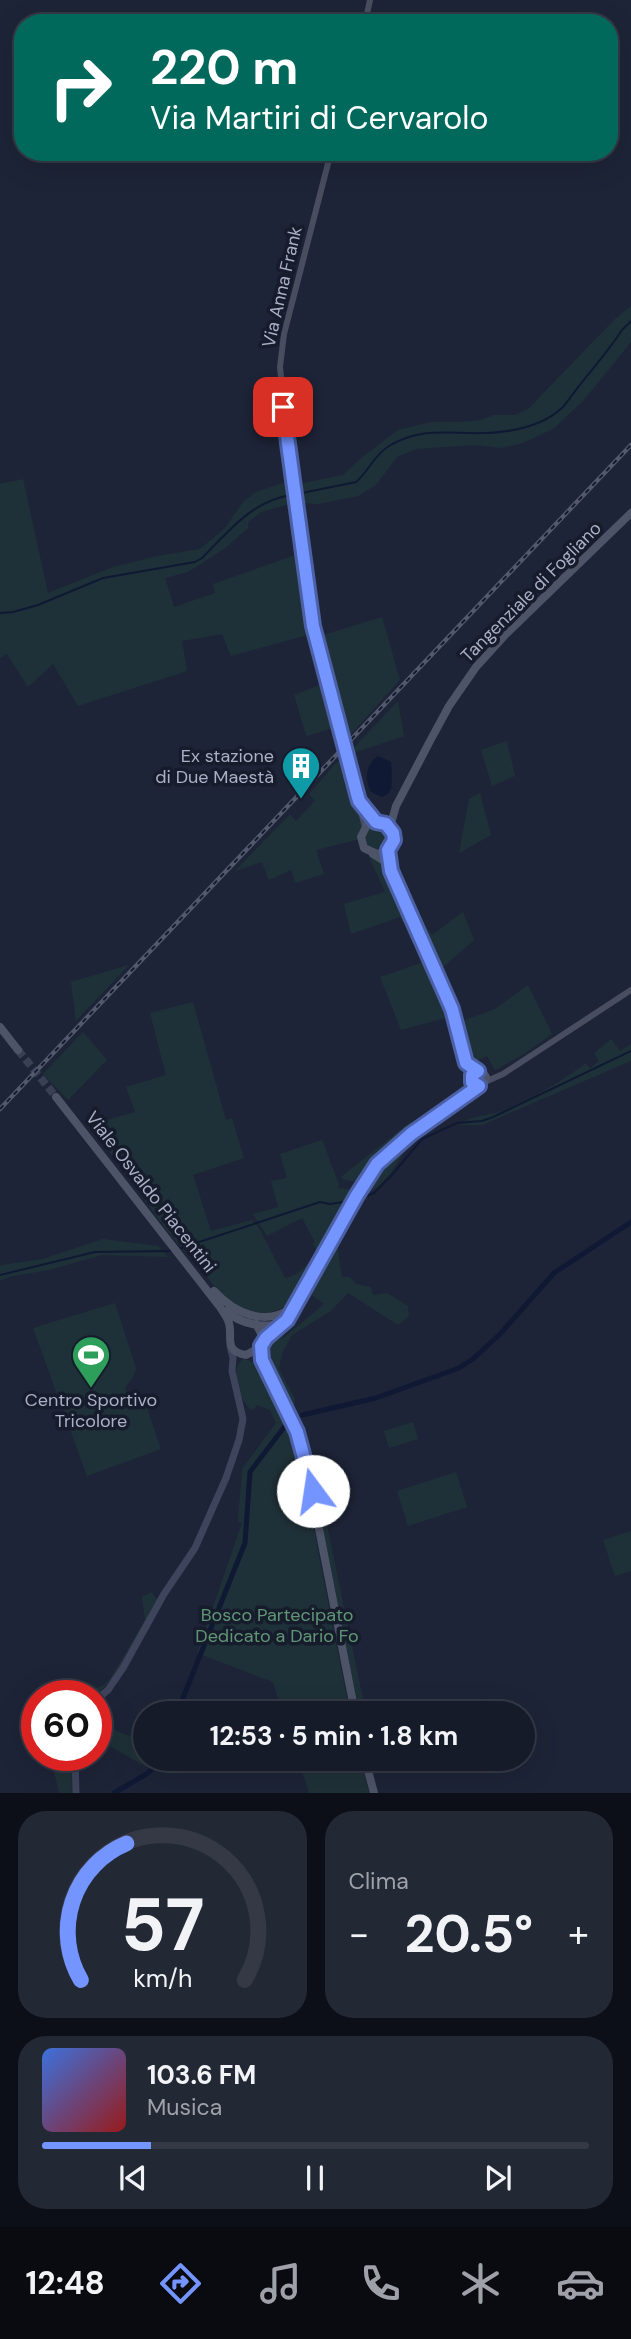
<!DOCTYPE html>
<html lang="it">
<meta charset="utf-8">
<style>
body{margin:0;font-family:"DM Sans",sans-serif;background:#232835;color:#f1f3f6;height:100vh;display:flex;flex-direction:column;font-size:26px;white-space:nowrap}
*{box-sizing:border-box;margin:0}
p{font-size:23px;color:#9ea1a8}
.icon{flex:none;width:38px;height:38px;fill:none;stroke:currentColor;stroke-width:2;stroke-linecap:round;stroke-linejoin:round}
.map{position:relative;height:1793px;overflow:hidden}
.sheet{display:flex;flex-direction:column;gap:18px;padding:18px;background:#0c0f17;flex:1}
.sheet>*{flex:none}
.hud{position:absolute;left:14px;top:14px;width:604px;height:147px;border-radius:28px;box-shadow:0 7px 28px #0002,0 0 0 2px #353946;background:#00695c;color:#fff;overflow:hidden}
.speed{position:absolute;left:21px;top:1680px;display:flex;gap:14px;font-size:35px;font-weight:700;text-align:center}
.speed>*{display:grid;place-content:center;width:91px;height:91px;border-radius:50%;background:#161b29;box-shadow:0 7px 28px #0002,0 0 0 2px #353946;line-height:1}
.speed .limit{border:10px solid #d22;background:#fff;color:#111}
.pin{position:absolute;display:grid;place-items:center;width:60px;height:60px;color:#fff;margin:-30px;border-radius:14px;box-shadow:0 4px 10px #0006}
.me{position:absolute;width:77px;margin:-38px;rotate:346deg;stroke-linejoin:round;filter:drop-shadow(0 0 5px #0008)}
.turn{display:flex;align-items:center;gap:24px;height:147px;padding:0 21px;font-size:32px}
.turn .icon{width:91px;height:91px;stroke-width:2.5}
.turn b{display:block;font-size:49px;line-height:60px}
.big{font-size:52px;font-weight:700;line-height:1.1}
.sheet .tile{flex:1;display:flex;flex-direction:column;justify-content:center;gap:10px;min-width:0;padding:0 24px;border-radius:28px;background:#232835}
.sheet .dial{align-items:center;gap:0}
.dial svg{height:182px;overflow:visible;fill:none;stroke:#353946;stroke-width:7;stroke-linecap:round;text-anchor:middle}
.dial text{fill:#f1f3f6;stroke:none}
.song{display:flex;align-items:center;gap:21px}
.cover{width:84px;height:84px;border-radius:10px;background:linear-gradient(135deg,hsl(220 70% 55%),hsl(0 70% 35%))}
.played{height:7px;border-radius:4px;background:linear-gradient(90deg,#7494ff 20%,#353946 20%)}
.keys{display:flex;justify-content:space-around;direction:ltr}
.heat{display:flex;justify-content:space-between;align-items:center;font-size:38px;direction:ltr}
.sheet .tiles{flex:1;display:grid;gap:18px;grid-template-columns:1fr 1fr}
.tile:last-child{grid-column:span 2}
.trip{position:absolute;left:133px;top:1701px;width:402px;height:70px;border-radius:35px;background:#161b29;box-shadow:0 7px 28px #0002,0 0 0 2px #353946;font-weight:700;line-height:70px;text-align:center}
.tab-bar{display:flex;height:112px;justify-content:space-around;align-items:center;background:#090b10;color:#9ea1a8}
.tab-bar .icon{width:49px;height:49px}
.tab-bar .selected{color:#7494ff}
.tab-bar b{font-size:32px;color:#f1f3f6}
.map>svg:first-child{display:block}
</style>
<div class="map">
<svg width="631" height="1793" viewBox="0 0 631 1793">
<rect width="100%" height="100%" fill="#1d2437"/>
<path fill="#1f3138" d="M631,306V342L583,401L553,429L523,443L501,448L475,445L416,449L397,457L376,485L358,496L319,504L297,503L294,485L343,475L360,459L398,430L431,422H462L481,420L494,415H515L528,409L615,319Z
M23,479L48,593L113,567L157,556L200,549L224,529L244,501L256,492L289,481L293,503L261,512L248,522V528L224,549L188,572L165,578L174,607L215,593L213,584L307,551L314,599L323,635L382,617L400,680L343,743L338,726L307,736L305,732L294,695L322,684L311,634L231,656L222,634L182,641L187,671L78,706L53,664L28,687L7,654L0,658V484Z
M398,701L404,736L353,753L371,826H383C392,835 392,845 380,851L404,898L432,935L463,912L474,940L442,968L460,1022L495,1009L528,985L552,1034L524,1054L495,1070L487,1056L472,1064L466,1043L457,1046L449,1017L401,1030L380,977L424,962L400,917L351,934L344,904L385,892L369,857L364,838L316,850L324,874L295,883L291,870L269,880L262,862L235,871L290,814L296,821L315,801L309,794L336,763L345,760L346,756Z
M507,741L515,776L492,786L481,750Z
M480,793L491,835L459,853L469,799Z
M129,965L76,1021L71,982Z
M193,1002L226,1120L232,1118L244,1158L193,1175L211,1231L252,1220L259,1228L285,1278C301,1275 308,1264 317,1251L313,1244L315,1242L302,1218L267,1236L253,1214L278,1207L271,1181L287,1178L280,1154L322,1140L339,1184L338,1188L355,1190L296,1296C278,1319 246,1317 225,1298C216,1290 209,1278 201,1269C159,1226 127,1173 90,1125L135,1112L126,1087L166,1075L150,1013Z
M83,1032L107,1060L68,1100L43,1074Z
M611,1039L620,1051L631,1044V1061L482,1125H458C474,1114 487,1117 504,1110C533,1098 561,1082 586,1063L590,1068L599,1061L594,1053Z
M410,1122L413,1126L377,1159L359,1183L342,1179V1176Z
M412,1137C400,1160 385,1189 359,1197L378,1168Z
M103,1239L158,1246L168,1257L102,1255L49,1270L8,1277L0,1281V1266L2,1265L43,1259Z
M337,1244L342,1277H350L356,1284L371,1287L373,1295L387,1293L408,1306L409,1316L398,1325L348,1293L331,1311L292,1335L282,1353L279,1369L295,1399L294,1407L316,1472L365,1709H368L370,1713H359L310,1462L290,1406L266,1362L264,1349L278,1332L289,1325L281,1340L324,1304L310,1294Z
M115,1303L136,1368C135,1376 129,1382 125,1388L129,1395L144,1399L161,1449L87,1476L33,1328Z
M243,1359C289,1364 314,1528 321,1567C331,1616 340,1665 350,1713H295L291,1707L279,1702L273,1682L197,1653L242,1523L238,1521L242,1469L276,1423L270,1410L257,1405L255,1408L251,1410C239,1399 229,1370 243,1359Z
M413,1422L418,1439L389,1448L384,1431Z
M456,1472L467,1507L408,1526L397,1491Z
M631,1531V1571L615,1576L603,1540Z
M151,1592L158,1600L114,1677L96,1696H72L102,1686L110,1679L145,1620L142,1597Z
M97,1723L145,1742V1759H152L146,1767L96,1738Z
M50,1755H71L72,1793H59Z
M298,1759H361L369,1793H309Z"/>
<path fill="#101934" d="M378,756L391,762C392,766 392,786 391,789L388,794L381,797L370,791C365,778 365,765 378,756Z"/>
<g fill="none" stroke-linecap="round" stroke-linejoin="round">
<path stroke="#101934" stroke-width="2" d="M297,494L356,482C369,471 374,455 389,446C416,430 437,432 467,433C499,434 539,430 563,407C569,400 574,392 579,386C594,367 609,350 622,330L631,321
M0,613L13,612L38,605L103,578L195,562L202,558C228,532 253,500 292,495
M359,1199L374,1193L391,1176L422,1139L457,1123L482,1121L493,1117L631,1051
M181,1248L320,1202L330,1204L350,1201
M0,1275L95,1252L170,1251"/>
<path stroke="#101934" stroke-width="5" d="M302,1415L376,1398L459,1368L473,1359L500,1334L554,1273L631,1222
M177,1713L245,1543L250,1472L285,1426
M114,1793L148,1773L157,1764"/>
<path stroke="#394053" stroke-width="8" stroke-dasharray="8 4" stroke-linecap="butt" d="M18,1050L56,1097"/>
<path stroke="#484e5f" stroke-width="6" d="M365,23L370,0
M331,152L284,334L280,367L290,466L313,626L365,827
M359,801L376,822
M485,1082L503,1074L631,990"/>
<path stroke="#3e445b" stroke-width="7" d="M96,1700L108,1690L123,1668L164,1594L195,1548L226,1478L239,1440L243,1419L232,1371L233,1358L230,1346
M75,1755L76,1793"/>
<path stroke="#4e5468" stroke-width="8" d="M390,827L396,806L430,741L449,706L476,667L505,635L631,513
M389,850L377,854L364,848L361,837L367,825L382,822L392,830L394,840L389,850L390,867
M373,854L384,861L391,871L452,1009L471,1078
M0,1027L18,1050
M56,1097L220,1307C223,1312 227,1317 229,1323C233,1338 223,1351 246,1355L259,1348L263,1337L256,1324
M214,1291C234,1313 265,1327 292,1308
M226,1311C239,1323 265,1330 281,1322
M262,1343L287,1320L360,1191L377,1164L411,1134L484,1083L486,1077L483,1072L474,1073L469,1087L462,1097
M261,1346L262,1360L286,1406L306,1462L355,1713
M365,1759L374,1793"/>
<g stroke="#52596f" stroke-width="4.5">
<path id="rail" d="M0,1109L631,445"/>
</g>
<use href="#rail" stroke="#161c2b" stroke-width="2" stroke-dasharray="5" stroke-linecap="butt"/>
</g>
<g fill="none" stroke-linecap="round" stroke-linejoin="round">
<g stroke="#4b60a6" stroke-width="18">
<path id="route" d="M283,407L313,626L357,794L359,801L376,822L386,824L393,833L394,840L388,850L391,871L452,1009L466,1063L478,1071L472,1075V1082L479,1086L411,1134L377,1164L357,1195L287,1320L266,1338L261,1346L262,1360L297,1432L313,1491"/>
</g>
<use href="#route" stroke="#7494ff" stroke-width="12"/>
</g>
<defs>
<g id="building-pin" transform="scale(2.0125)"><path d="M0 17L-7.5 6A9.5 9.5 0 1 1 7.5 6Z" fill="#0f9aa8" stroke="#161c2b"/><path d="M-4-6H4V6H1V3H-1V6H-4ZM-2.5-4.3h1.7v1.8h-1.7ZM.8-4.3h1.7v1.8H.8ZM-2.5-1h1.7V.8h-1.7ZM.8-1h1.7V.8H.8Z" fill="#fff"/></g>
<g id="stadium-pin" transform="scale(2.0125)"><path d="M0 17L-7.5 6A9.5 9.5 0 1 1 7.5 6Z" fill="#2e9e5b" stroke="#161c2b"/><path d="M0-5a6.5 5 0 1 0 0 10a6.5 5 0 1 0 0-10ZM-3.5-1.8h7v3.6h-7Z" fill="#fff"/></g>
</defs>
<g fill-rule="evenodd">
<use href="#building-pin" x="301" y="766"/>
<use href="#stadium-pin" x="91" y="1355"/>
</g>
<g text-anchor="middle" dominant-baseline="central" stroke-width="7" stroke-linejoin="round" paint-order="stroke">
<g font-size="18" fill="#aab0c5" stroke="#161c2b">
<text transform="translate(282 287) rotate(-77)">Via Anna Frank</text>
<text transform="translate(531 592) rotate(-45)">Tangenziale di Fogliano</text>
<text transform="translate(151 1192) rotate(52)">Viale Osvaldo Piacentini</text>
</g>
<g font-size="18" fill="#aab0c5" stroke="#161c2b" text-anchor="end">
<text x="274" y="756">Ex stazione<tspan x="274" dy="21">di Due Maestà</tspan></text>
<text x="91" y="1400" text-anchor="middle">Centro Sportivo<tspan x="91" dy="21">Tricolore</tspan></text>
</g>
<g font-size="18" fill="#609675" stroke="#161c2b">
<text x="277" y="1615">Bosco Partecipato<tspan x="277" dy="21">Dedicato a Dario Fo</tspan></text>
</g>
</g>
</svg>
<div class="speed"><div class="limit">60</div></div>
<div class="pin" style="left:283px;top:407px;background:#d93025"><svg class="icon" aria-label="arrive" viewBox="0 0 24 24"><path d="M6 21V4h12l-3 4 3 4H6"/></svg></div>
<svg class="me" style="left:313px;top:1491px" viewBox="-20 -20 40 40"><circle r="19" fill="#fff"/><path d="M0-13L10 11 0 6-10 11z" fill="#7494ff"/></svg>
<div class="trip">12:53 · 5 min · 1.8 km</div>
<div class="hud">
<div class="turn"><svg class="icon" aria-label="right" viewBox="0 0 24 24"><path d="M7 20v-9h11M14 6l5 5-5 5"/></svg><div><b>220 m</b>Via Martiri di Cervarolo</div></div>
</div>
</div>
<section class="sheet">
<div class="tiles">
<div class="tile dial"><svg viewBox="0 0 100 80">
<path d="M14 69A42 42 0 1 1 86 69"/>
<path d="M14 69A42 42 0 0 1 34 9" stroke="#7494ff"/>
<text x="50" y="56" font-size="32" font-weight="700">57</text>
<text x="50" y="72" font-size="11">km/h</text>
</svg></div>
<div class="tile"><p>Clima</p>
<div class="heat"><a>−</a><b class="big">20.5°</b><a>+</a></div>
</div>
<div class="tile">
<div class="song"><i class="cover"></i><div><b>103.6 FM</b><p>Musica</p></div></div>
<div class="played"></div>
<div class="keys"><svg class="icon" aria-label="previous" viewBox="0 0 24 24"><path d="M18 5L8 12l10 7zM5 5v14"/></svg><svg class="icon" aria-label="pause" viewBox="0 0 24 24"><path d="M8 5v14M16 5v14"/></svg><svg class="icon" aria-label="next" viewBox="0 0 24 24"><path d="M6 5l10 7-10 7zM19 5v14"/></svg></div>
</div>
</div>
</section>
<nav class="tab-bar">
<b>12:48</b>
<svg class="icon selected" aria-label="directions" viewBox="0 0 24 24"><path d="M12 3l9 9-9 9-9-9zM9 14v-3h6M13 9l2 2-2 2"/></svg>
<svg class="icon" aria-label="music" viewBox="0 0 24 24"><path d="M9 18V5l10-2v13"/><circle cx="6" cy="18" r="3"/><circle cx="16" cy="16" r="3"/></svg>
<svg class="icon" aria-label="phone" viewBox="0 0 24 24"><path d="M5 4h4l2 5-3 2q2 4 5 5l2-3 5 2v4C11 20 4 13 5 4z"/></svg>
<svg class="icon" aria-label="climate" viewBox="0 0 24 24"><path d="M12 3v18M4 7l16 10M4 17L20 7"/></svg>
<svg class="icon" aria-label="car" viewBox="0 0 24 24"><path d="M5 17H2v-5l4-1 3-4h7l3 4 3 1v5h-3M9 17h6M6 11h13"/><circle cx="7" cy="17" r="2"/><circle cx="17" cy="17" r="2"/></svg>
</nav>
